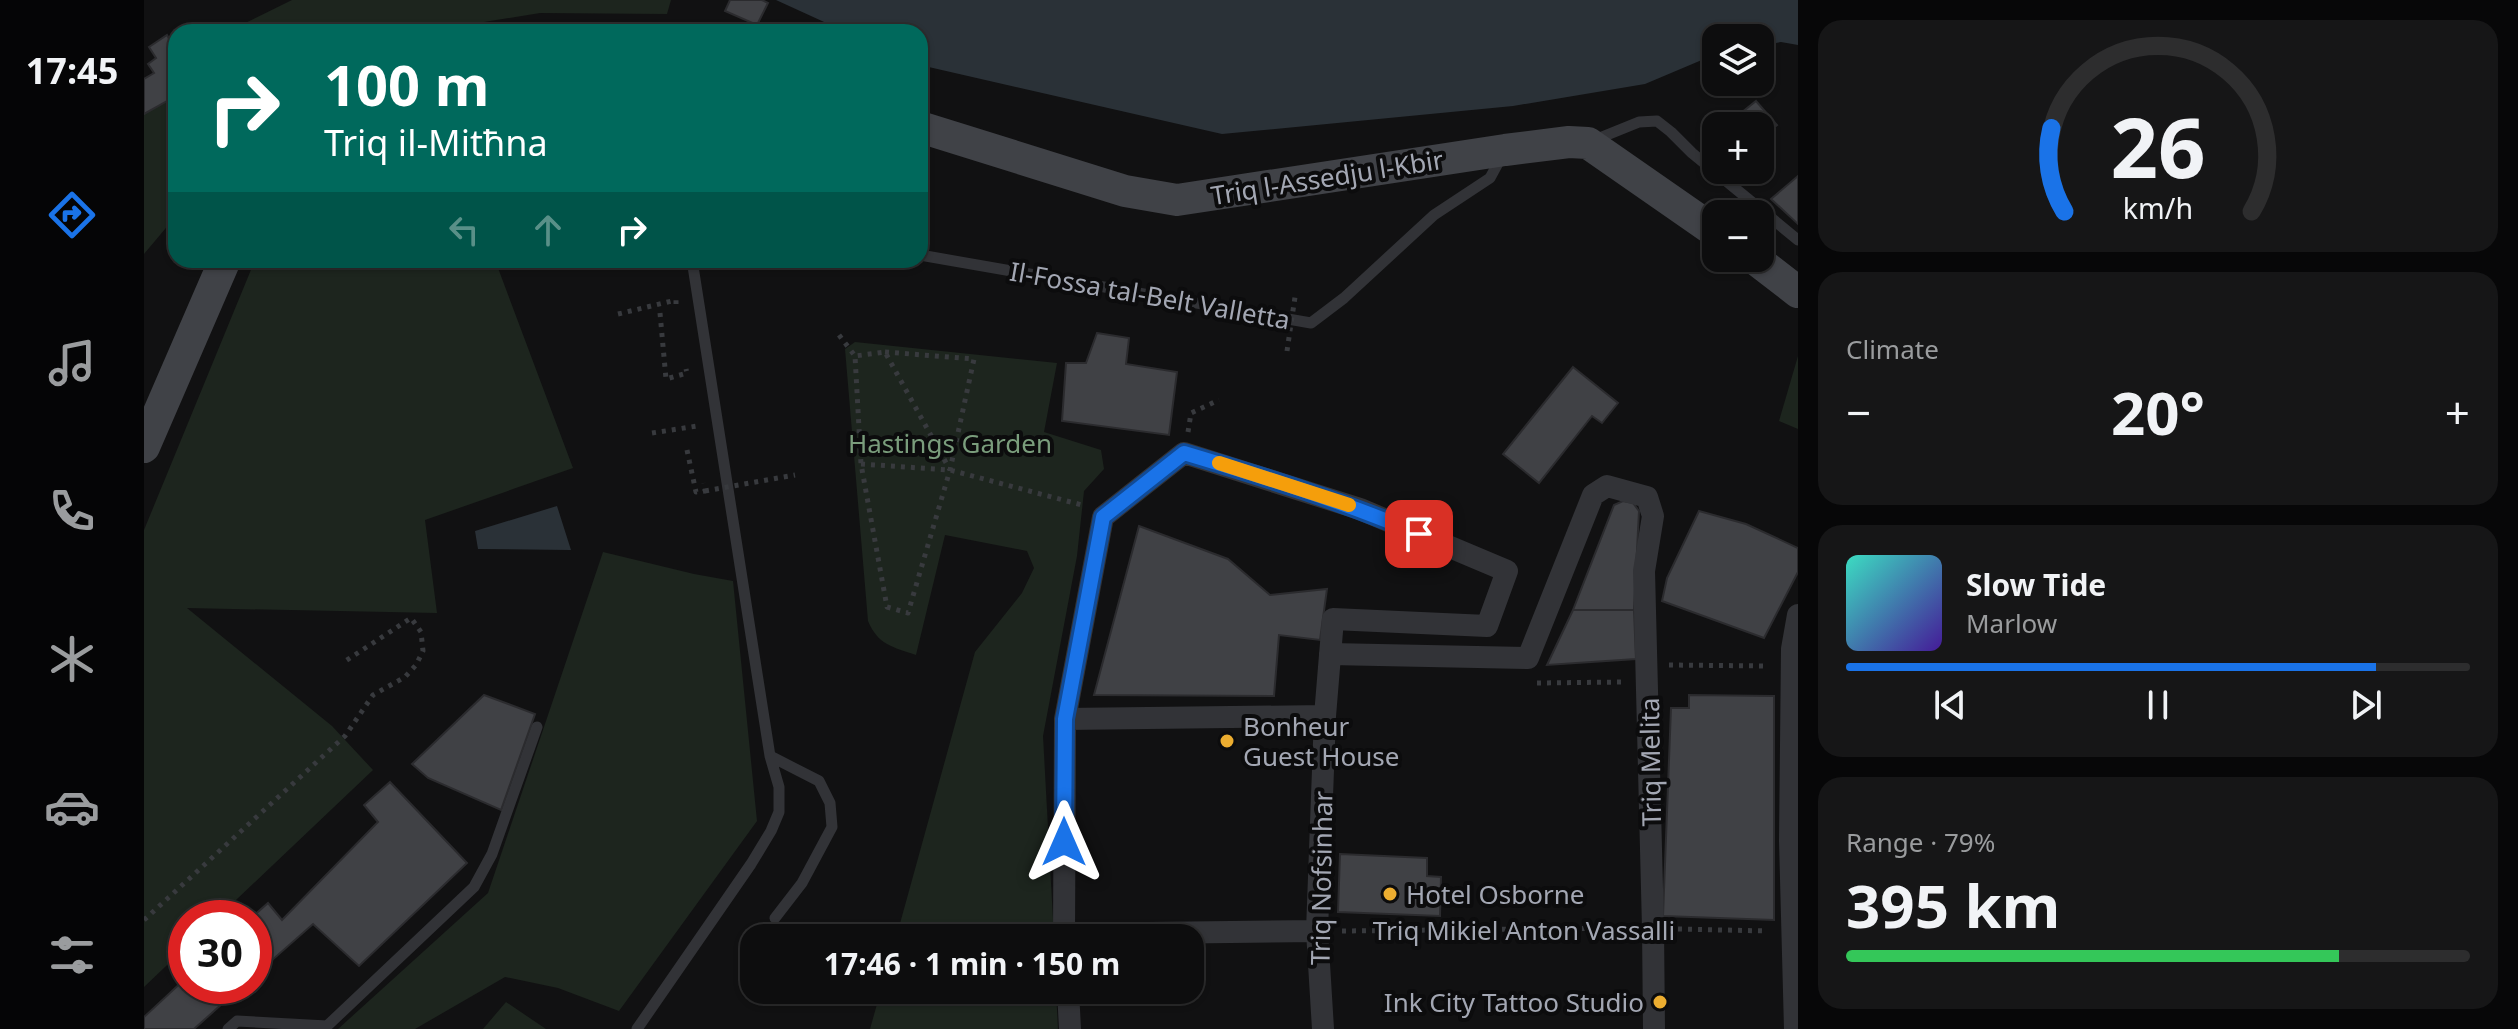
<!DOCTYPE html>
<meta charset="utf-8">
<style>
body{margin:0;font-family:"Noto Sans",sans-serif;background:#161617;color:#f1f3f6;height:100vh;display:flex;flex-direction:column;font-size:30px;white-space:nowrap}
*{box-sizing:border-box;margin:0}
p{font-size:26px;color:#9a9c9e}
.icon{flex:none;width:44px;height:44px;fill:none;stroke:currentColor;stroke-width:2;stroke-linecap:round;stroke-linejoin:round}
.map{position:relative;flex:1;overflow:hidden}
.details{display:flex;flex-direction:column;gap:20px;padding:20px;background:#070708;width:720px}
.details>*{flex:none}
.top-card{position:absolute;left:24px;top:24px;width:760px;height:244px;border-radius:24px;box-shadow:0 2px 6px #0004,0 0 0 2px #2d2d2e;background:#00695c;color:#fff;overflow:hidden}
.fabs{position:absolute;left:1558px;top:24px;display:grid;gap:16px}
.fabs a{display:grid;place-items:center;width:72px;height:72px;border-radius:16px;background:#0d0d0e;box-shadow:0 2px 6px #0004,0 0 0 2px #2d2d2e;font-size:40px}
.speed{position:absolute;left:24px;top:900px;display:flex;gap:16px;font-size:40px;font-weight:700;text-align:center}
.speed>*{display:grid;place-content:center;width:104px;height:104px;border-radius:50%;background:#0d0d0e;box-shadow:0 2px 6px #0004,0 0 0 2px #2d2d2e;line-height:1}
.speed .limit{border:12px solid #d22;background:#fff;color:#111}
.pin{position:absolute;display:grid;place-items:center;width:68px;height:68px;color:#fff;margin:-34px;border-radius:16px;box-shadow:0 4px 12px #0006}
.me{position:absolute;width:88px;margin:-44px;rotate:0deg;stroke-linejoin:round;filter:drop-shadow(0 0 6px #0008)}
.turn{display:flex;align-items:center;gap:28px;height:168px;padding:0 24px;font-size:36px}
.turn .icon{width:104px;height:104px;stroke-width:2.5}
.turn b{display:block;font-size:56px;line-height:68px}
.lanes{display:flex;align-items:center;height:76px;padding:0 24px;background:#0003;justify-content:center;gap:40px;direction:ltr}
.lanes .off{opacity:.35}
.big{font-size:60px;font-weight:700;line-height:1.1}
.details .widget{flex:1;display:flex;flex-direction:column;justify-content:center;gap:12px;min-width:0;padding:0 28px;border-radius:24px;background:#161617}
.details .dial{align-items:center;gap:0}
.dial svg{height:208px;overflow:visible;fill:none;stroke:#2d2d2e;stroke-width:7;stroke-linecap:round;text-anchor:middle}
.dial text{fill:#f1f3f6;stroke:none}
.song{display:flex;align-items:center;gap:24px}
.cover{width:96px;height:96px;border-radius:12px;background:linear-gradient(135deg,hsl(170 70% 55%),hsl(260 70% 35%))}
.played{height:8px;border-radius:4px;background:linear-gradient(90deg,#1a73e8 85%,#2d2d2e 85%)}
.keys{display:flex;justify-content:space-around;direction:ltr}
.heat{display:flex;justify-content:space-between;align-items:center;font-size:44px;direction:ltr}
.charge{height:12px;border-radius:6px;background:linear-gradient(90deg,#34c759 79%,#2d2d2e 0)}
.trip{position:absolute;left:596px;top:924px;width:464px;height:80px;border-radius:24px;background:#0d0d0e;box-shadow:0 2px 6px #0004,0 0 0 2px #2d2d2e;font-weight:700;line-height:80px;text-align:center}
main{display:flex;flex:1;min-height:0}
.tabs{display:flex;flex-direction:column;width:144px;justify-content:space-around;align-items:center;background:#050506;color:#9a9c9e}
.tabs .icon{width:56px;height:56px}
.tabs .on{color:#1a73e8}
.tabs b{font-size:36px;color:#f1f3f6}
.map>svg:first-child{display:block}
</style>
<main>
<nav class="tabs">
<b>17:45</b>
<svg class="icon on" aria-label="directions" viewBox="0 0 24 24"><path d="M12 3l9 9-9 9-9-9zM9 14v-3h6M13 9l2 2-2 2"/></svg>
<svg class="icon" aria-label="music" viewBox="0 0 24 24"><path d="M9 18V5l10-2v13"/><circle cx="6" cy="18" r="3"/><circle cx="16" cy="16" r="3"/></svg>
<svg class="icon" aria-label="phone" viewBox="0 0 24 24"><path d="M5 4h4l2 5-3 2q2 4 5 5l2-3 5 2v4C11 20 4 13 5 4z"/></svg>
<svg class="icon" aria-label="climate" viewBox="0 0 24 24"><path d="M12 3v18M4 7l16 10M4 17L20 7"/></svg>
<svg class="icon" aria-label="car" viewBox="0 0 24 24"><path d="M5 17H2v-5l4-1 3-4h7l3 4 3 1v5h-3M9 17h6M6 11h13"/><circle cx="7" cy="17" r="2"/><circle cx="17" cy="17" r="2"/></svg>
<svg class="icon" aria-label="filters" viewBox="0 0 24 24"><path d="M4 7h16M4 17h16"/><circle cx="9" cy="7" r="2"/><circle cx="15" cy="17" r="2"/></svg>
</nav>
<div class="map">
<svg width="1654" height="1029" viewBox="0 0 1654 1029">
<rect width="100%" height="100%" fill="#111112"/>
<path fill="#1d251e" d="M148,0H527L523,14L396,13L340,22L307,32L85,31Z
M32,96V216L0,254V114Z
M111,260H351L429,468L281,520L293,613L43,608L188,726L229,770L73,918H42V947L0,987V530Z
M711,342L913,363L900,432L957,450L960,469L940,491L933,556L899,736L910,938H752L831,652L878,593L890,568L883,551L801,535L772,655C749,647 734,645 724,621L701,349Z
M1654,356V429L1635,421Z
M459,552L550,574L589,581L613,821L475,1011L414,988L361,977L271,1029H194L344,893Z
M737,990H912L914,1029H726Z
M362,1002L402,1029H339Z"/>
<path fill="#2a3137" d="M632,0H1654V45L1637,42L1616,46V38H1572V54L1501,84L1369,106L1078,134L776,65V32H702Z
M413,506L427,550L334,549L331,531Z"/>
<path fill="#404145" stroke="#2b2b2e" stroke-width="2" d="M586,0H618L624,3L613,25L581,11Z
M23,35L28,44L32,41V96L0,114V79L10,73L4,64L12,58L5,47Z
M1612,101L1633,125L1616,138V126H1581Z
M1654,176V224L1627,199Z
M953,333L985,338L982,364L1033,372L1025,435L918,421L922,363H942Z
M1429,367L1474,403L1458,423L1448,416L1395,483L1359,454Z
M1479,501L1489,503L1495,511L1490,610H1429L1470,505Z
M1555,511L1602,524L1654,548V572L1620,638L1518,601L1523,578Z
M995,526L1084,559L1126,595L1183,589L1176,640L1135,635L1130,696L950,695Z
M1429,610H1490L1492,659L1403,665Z
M340,695L391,714L357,810L284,778L268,764Z
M1545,695L1630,696V920L1519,916L1527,708H1545Z
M246,782L323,863L215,966L169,924L110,976V918H107L124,903L138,920L234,822L220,805Z
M1196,854L1283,858V876L1297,877L1296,916L1194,912Z
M42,978V986H98L50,1029H0V1017Z"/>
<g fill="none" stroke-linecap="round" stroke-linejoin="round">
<path stroke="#383a3e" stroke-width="5" stroke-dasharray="4 6" stroke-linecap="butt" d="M516,313L522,379L543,373L542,369
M474,314L532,300V304
M695,335L711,356
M741,352L830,359L806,470L764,613L743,607L717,464L711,356L741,352L806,470
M1044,432L1047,413L1075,400
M508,433L553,426
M543,450L552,492L561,491L560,483
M717,464L806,470L938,505
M1525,665L1623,666
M1393,683L1479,682
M0,920L201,736L229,695L261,677L272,665L279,651L277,632L267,618L200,662
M1534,929L1624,931
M1198,931L1484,928"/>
<path stroke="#323337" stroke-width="11" d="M1448,141L1495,122L1513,121L1527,132L1548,153L1654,240
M776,255L1167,323L1200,298L1290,215L1346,178L1359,154
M626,756L675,781L686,803L688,827L658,883L631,918
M84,1029L93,1021L183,1026L330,887L348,854L393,727
M493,1029L607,864L627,831L635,812V787L626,756L548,260"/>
<path stroke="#323337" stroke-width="22" d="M1186,654L1384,658L1449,495L1463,486L1503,497L1509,516L1500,571L1509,928L1510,1029
M921,719L1181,716
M920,934L1173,931
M920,938L921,719L959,517L1040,453L1216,509L1363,571L1343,626L1189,619L1181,716L1173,931L1179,1029
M924,990L926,1029
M1651,1029L1646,841L1648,649L1654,615"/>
<path stroke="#404247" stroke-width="32" d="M776,127L981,191L1033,200L1361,150L1425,142L1444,143L1572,232
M1610,258L1654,292
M0,447L81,260"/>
<path stroke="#383a3e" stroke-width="5" stroke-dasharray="4 6" stroke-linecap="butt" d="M1143,351L1151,297
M561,491L651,475"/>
</g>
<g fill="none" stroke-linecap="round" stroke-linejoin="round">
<g stroke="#114b97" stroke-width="20">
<path id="route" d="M920,842L921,719L959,517L1040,453C1120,477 1198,501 1275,534"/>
</g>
<use href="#route" stroke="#1a73e8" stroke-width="14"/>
<path stroke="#f59e0b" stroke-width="14" d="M1075,463L1205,505"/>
</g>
<g fill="#ecad30" stroke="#0c0c0d" stroke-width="3">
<circle cx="1083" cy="741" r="8"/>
<circle cx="1246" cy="894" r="8"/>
<circle cx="1516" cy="1002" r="8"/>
</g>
<g text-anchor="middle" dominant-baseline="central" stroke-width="8" stroke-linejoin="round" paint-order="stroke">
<g font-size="26" fill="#a3a7b3" stroke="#0c0c0d">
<text transform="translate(1183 177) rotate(-9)">Triq l-Assedju l-Kbir</text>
<text transform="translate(1006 295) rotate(10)">Il-Fossa tal-Belt Valletta</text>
<text transform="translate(1506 762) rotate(-91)">Triq Melita</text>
<text transform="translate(1177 878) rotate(-89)">Triq Nofsinhar</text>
<text x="1380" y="930">Triq Mikiel Anton Vassalli</text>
</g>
<g font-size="26" fill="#7a9d7c" stroke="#0c0c0d">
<text x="806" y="443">Hastings Garden</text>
</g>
<g font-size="26" fill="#a3a7b3" stroke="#0c0c0d" text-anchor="start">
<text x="1099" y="726">Bonheur<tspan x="1099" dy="30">Guest House</tspan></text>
<text x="1262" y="894">Hotel Osborne</text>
<text x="1500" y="1002" text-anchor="end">Ink City Tattoo Studio</text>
</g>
</g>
</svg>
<div class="fabs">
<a><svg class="icon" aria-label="layers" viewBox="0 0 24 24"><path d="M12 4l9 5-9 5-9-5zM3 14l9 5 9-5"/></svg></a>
<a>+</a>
<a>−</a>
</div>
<div class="speed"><div class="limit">30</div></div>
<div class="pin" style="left:1275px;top:534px;background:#d93025"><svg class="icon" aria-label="arrive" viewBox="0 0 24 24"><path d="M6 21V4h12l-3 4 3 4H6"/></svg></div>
<svg class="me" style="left:920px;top:842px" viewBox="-20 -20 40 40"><path d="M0-17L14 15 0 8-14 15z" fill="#1a73e8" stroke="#fff" stroke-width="4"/></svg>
<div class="trip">17:46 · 1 min · 150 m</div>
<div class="top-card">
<div class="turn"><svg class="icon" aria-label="right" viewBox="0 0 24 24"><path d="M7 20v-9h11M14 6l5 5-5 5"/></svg><div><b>100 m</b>Triq il-Mitħna</div></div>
<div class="lanes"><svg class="icon off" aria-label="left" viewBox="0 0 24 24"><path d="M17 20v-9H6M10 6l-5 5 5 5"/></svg><svg class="icon off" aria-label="ahead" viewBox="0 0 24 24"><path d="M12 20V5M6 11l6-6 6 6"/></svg><svg class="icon" aria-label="right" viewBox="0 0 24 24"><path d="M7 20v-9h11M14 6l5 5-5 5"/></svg></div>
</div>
</div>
<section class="details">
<div class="widget dial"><svg viewBox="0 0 100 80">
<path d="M14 69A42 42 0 1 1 86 69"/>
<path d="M14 69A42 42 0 0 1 9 37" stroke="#1a73e8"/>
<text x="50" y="56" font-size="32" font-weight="700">26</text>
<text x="50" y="72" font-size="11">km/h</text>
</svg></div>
<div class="widget"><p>Climate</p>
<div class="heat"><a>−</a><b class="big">20°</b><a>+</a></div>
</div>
<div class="widget">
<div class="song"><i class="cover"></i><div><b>Slow Tide</b><p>Marlow</p></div></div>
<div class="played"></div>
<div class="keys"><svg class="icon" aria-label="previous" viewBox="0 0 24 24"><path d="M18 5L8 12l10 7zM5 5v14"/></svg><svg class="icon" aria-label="pause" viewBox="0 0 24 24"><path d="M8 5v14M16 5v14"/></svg><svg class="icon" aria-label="next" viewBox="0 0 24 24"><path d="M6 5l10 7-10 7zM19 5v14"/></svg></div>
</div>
<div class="widget"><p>Range · 79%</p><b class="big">395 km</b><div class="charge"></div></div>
</section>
</main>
